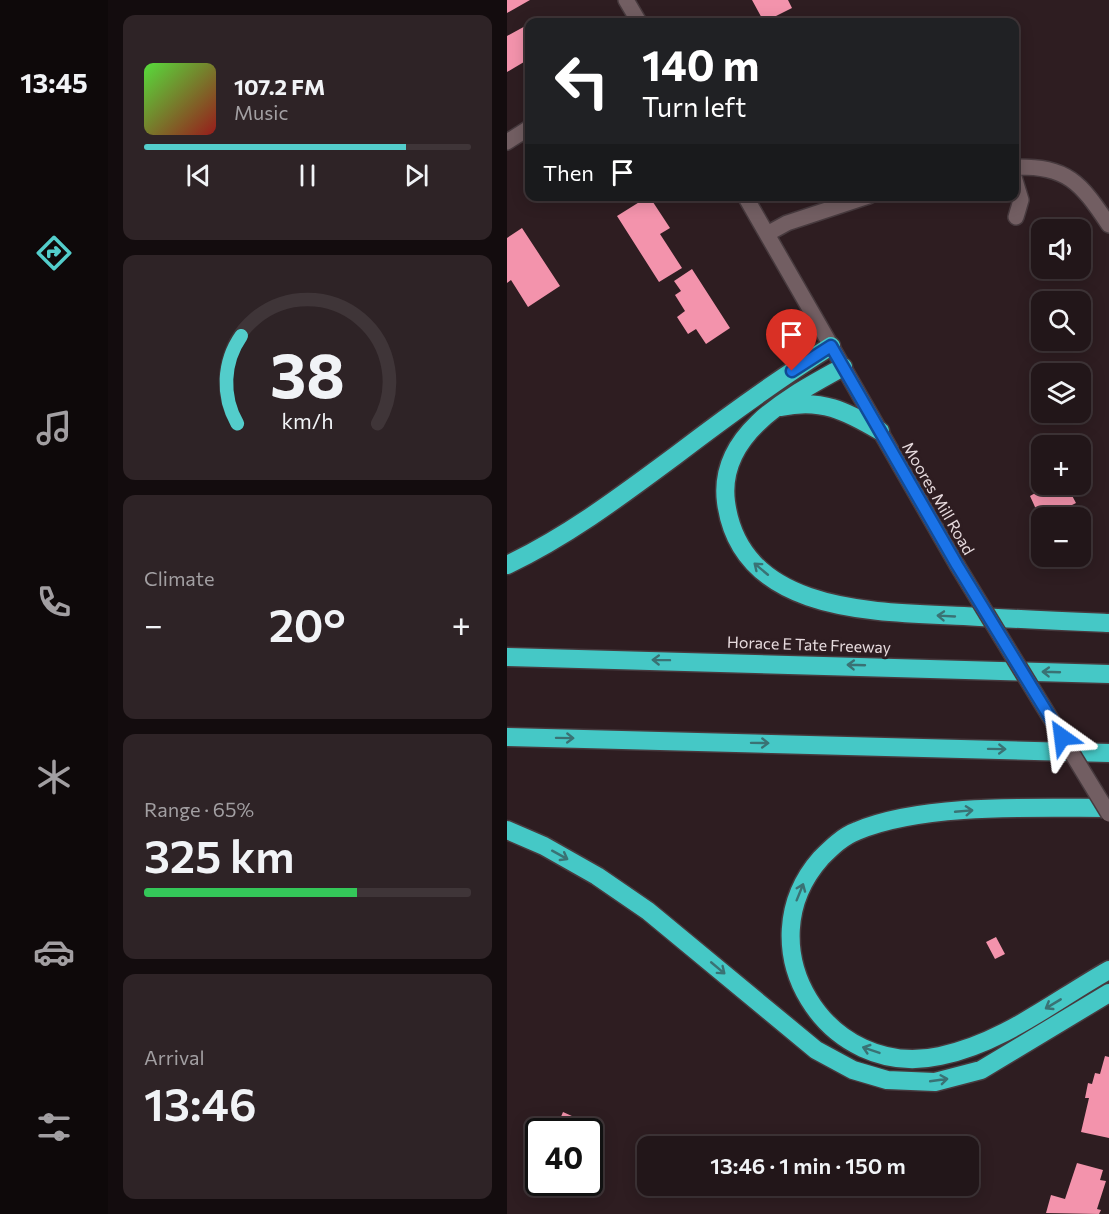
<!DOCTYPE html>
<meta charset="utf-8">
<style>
body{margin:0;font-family:Commissioner,sans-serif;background:#2e2326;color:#f1f3f6;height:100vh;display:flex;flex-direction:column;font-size:22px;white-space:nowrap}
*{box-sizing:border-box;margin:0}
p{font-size:20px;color:#a29fa2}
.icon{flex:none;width:33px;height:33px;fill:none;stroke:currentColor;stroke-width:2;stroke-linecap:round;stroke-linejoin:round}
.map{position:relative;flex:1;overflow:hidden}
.panel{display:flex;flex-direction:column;gap:15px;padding:15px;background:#130c0e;width:399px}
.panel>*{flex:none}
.top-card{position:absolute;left:18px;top:18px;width:494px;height:183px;border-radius:12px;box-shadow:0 3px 15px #0003,0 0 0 2px #3f3538;background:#202124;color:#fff;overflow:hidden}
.fabs{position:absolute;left:524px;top:219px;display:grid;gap:12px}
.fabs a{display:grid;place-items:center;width:60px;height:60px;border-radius:12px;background:#221619;box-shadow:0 3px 15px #0003,0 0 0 2px #3f3538;font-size:30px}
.speed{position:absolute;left:18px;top:1118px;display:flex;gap:12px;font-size:30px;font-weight:700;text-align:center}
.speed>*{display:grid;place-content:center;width:78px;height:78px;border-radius:50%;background:#221619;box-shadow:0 3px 15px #0003,0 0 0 2px #3f3538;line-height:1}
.speed .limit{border:3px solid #111;border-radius:9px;background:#fff;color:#111}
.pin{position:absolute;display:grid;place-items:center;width:51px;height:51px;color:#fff;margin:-62px -26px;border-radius:50% 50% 50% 0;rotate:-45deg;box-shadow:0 0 6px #0007}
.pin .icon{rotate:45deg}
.me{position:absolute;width:66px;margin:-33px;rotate:329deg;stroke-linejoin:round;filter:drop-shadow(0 0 4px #0008)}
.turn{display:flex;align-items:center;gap:21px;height:126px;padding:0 18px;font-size:27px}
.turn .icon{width:78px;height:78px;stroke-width:2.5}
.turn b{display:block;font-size:42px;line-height:51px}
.then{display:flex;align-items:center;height:57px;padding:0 18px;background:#0003;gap:12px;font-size:22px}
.big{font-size:45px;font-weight:600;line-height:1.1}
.panel .tile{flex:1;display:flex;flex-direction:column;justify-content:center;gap:9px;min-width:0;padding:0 21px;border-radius:12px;background:#2e2326}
.panel .dial{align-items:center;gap:0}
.dial svg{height:156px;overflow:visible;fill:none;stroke:#3f3538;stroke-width:7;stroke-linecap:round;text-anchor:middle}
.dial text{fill:#f1f3f6;stroke:none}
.song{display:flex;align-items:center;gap:18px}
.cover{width:72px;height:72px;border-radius:9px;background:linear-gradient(135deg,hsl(110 70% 55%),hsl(0 70% 35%))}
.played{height:6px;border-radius:3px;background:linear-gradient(90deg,#53cdcb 80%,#3f3538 80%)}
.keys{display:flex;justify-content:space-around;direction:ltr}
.heat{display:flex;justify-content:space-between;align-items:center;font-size:33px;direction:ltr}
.charge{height:9px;border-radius:4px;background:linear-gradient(90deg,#34c759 65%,#3f3538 0)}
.trip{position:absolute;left:130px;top:1136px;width:342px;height:60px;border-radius:12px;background:#221619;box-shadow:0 3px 15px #0003,0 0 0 2px #3f3538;font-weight:600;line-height:60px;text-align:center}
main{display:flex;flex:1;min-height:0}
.tabs{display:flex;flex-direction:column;width:108px;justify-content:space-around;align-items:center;background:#0e090a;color:#a29fa2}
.tabs .icon{width:42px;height:42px}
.tabs .active{color:#53cdcb}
.tabs b{font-size:27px;color:#f1f3f6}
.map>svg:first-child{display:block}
</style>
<main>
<nav class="tabs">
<b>13:45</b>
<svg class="icon active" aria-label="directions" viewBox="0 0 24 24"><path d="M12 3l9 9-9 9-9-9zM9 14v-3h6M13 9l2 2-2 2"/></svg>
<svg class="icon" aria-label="music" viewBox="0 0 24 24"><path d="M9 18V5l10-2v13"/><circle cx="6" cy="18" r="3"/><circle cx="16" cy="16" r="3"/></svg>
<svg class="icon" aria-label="phone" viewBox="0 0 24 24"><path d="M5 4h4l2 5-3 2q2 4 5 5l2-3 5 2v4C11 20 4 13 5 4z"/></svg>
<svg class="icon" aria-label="climate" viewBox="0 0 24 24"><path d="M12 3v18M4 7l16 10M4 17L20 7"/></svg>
<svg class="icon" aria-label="car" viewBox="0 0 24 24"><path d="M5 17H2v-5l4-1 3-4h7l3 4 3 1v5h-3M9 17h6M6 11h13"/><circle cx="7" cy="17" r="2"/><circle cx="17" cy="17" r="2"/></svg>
<svg class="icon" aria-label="filters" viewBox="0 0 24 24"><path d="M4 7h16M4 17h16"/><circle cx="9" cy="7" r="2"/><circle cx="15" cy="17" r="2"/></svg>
</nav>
<section class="panel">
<div class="tile">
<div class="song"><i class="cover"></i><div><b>107.2 FM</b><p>Music</p></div></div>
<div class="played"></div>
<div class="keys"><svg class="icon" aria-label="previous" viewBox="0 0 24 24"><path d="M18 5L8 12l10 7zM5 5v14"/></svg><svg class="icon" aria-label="pause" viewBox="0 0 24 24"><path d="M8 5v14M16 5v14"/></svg><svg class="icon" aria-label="next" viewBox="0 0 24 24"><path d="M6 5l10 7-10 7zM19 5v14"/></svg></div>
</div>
<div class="tile dial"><svg viewBox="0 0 100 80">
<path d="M14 69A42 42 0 1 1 86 69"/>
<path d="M14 69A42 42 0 0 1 16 24" stroke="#53cdcb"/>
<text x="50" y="56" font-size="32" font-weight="700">38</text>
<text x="50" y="72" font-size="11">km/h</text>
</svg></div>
<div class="tile"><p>Climate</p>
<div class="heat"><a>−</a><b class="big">20°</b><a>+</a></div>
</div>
<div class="tile"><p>Range · 65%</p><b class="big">325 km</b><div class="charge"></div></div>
<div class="tile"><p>Arrival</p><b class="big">13:46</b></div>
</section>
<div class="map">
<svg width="602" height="1214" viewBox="0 0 602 1214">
<rect width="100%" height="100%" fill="#2e1d21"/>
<path fill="#f393ac" d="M0,0H23L0,13Z
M245,0H281L285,8L257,22Z
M35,16L39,22H24Z
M22,24V59L0,72V36Z
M142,196L163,228L153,234L175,268L152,282L110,216Z
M15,228L53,286L21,307L4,280L0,283V238Z
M185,269L223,328L199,344L189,329L181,334L170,317L178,311L168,295L174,291L167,281Z
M544,484H547L552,493L561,488L569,503L563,506L570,518H533L523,496Z
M573,524L580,535L573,539Z
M489,937L498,954L488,959L479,942Z
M598,1056L602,1057V1138L574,1132L582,1098H578L581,1083L585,1084L588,1073L593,1074Z
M56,1112L76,1121L72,1131H48Z
M570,1163L596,1170L593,1180L599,1181L590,1209L594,1210L592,1214L539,1213L544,1195L558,1199Z"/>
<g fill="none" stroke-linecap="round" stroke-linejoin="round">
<g stroke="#473a3e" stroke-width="18">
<path id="minor" d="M119,0L132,22
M0,142L22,128
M507,167C561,166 573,182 602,225
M507,177L514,200L509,217
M238,196L450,565
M260,234L280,223L362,196"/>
</g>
<g stroke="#473a3e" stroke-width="21">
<path id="highway" d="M336,367C286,395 210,432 219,502C234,615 371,612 457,616C505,619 554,621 602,623
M274,407C314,398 339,411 373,431
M0,565C61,536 114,496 168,456C219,417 270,380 324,346
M0,657L602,674
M0,737L602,753
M602,808C529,808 416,803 350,831C336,836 324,848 314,858C236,946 320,1081 433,1056C496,1043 547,1001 602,970
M0,830L37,846L90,876L141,911L309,1050L346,1070L380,1080L428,1082L474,1070L602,993"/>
</g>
<use href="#minor" stroke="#725e62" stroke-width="15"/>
<use href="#highway" stroke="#45c8c6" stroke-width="18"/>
<g stroke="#473a3e" stroke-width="18" stroke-linecap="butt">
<path id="minor-bridge" d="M450,565L602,814"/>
</g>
<use href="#minor-bridge" stroke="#725e62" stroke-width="15"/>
</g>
<defs><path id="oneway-shaft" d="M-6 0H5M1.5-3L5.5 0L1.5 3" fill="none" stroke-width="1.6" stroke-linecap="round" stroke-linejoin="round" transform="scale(1.5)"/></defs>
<g stroke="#3a7274">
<use href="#oneway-shaft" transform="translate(254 569) rotate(-140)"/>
<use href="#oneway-shaft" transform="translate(439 616) rotate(-177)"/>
<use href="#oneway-shaft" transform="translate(154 660) rotate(-179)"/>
<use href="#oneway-shaft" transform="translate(349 665) rotate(-178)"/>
<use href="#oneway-shaft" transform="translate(544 672) rotate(-178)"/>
<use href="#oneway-shaft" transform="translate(58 738) rotate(1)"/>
<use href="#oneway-shaft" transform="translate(253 743) rotate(1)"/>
<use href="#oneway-shaft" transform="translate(490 749) rotate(1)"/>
<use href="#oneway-shaft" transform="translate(457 811) rotate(-5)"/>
<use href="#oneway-shaft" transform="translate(53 855) rotate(29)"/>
<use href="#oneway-shaft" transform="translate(293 892) rotate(-68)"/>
<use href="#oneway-shaft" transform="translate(211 968) rotate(40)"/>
<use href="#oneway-shaft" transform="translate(546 1004) rotate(149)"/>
<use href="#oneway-shaft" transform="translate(364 1050) rotate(-161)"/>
<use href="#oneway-shaft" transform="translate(432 1080) rotate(-8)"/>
</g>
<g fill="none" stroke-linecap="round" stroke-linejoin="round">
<g stroke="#114b97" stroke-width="15">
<path id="route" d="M285,371L324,346L450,565L555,737"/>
</g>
<use href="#route" stroke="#1a73e8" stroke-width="10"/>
</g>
<g text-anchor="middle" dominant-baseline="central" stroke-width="6" stroke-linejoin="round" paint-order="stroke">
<g font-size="16" fill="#e7dbde" stroke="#2e1d21">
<text transform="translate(432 498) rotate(60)">Moores Mill Road</text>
<text transform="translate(302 644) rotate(2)">Horace E Tate Freeway</text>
</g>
</g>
</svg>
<div class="fabs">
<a><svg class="icon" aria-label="sound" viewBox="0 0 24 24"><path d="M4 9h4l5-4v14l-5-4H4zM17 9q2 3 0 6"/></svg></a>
<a><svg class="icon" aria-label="search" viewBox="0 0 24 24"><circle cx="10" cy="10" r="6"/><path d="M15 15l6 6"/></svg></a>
<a><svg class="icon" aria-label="layers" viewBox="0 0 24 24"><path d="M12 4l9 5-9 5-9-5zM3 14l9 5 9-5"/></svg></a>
<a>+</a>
<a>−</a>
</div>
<div class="speed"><div class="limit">40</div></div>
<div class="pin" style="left:285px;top:371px;background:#d93025"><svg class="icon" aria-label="arrive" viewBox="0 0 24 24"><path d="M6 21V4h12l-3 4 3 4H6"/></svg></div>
<svg class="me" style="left:555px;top:737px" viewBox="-20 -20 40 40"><path d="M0-17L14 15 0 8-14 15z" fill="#1a73e8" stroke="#fff" stroke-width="4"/></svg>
<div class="trip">13:46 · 1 min · 150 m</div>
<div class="top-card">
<div class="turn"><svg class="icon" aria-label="left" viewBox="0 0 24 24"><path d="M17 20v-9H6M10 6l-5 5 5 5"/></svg><div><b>140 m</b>Turn left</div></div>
<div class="then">Then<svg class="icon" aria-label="arrive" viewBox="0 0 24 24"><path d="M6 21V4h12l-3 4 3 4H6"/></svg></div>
</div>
</div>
</main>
